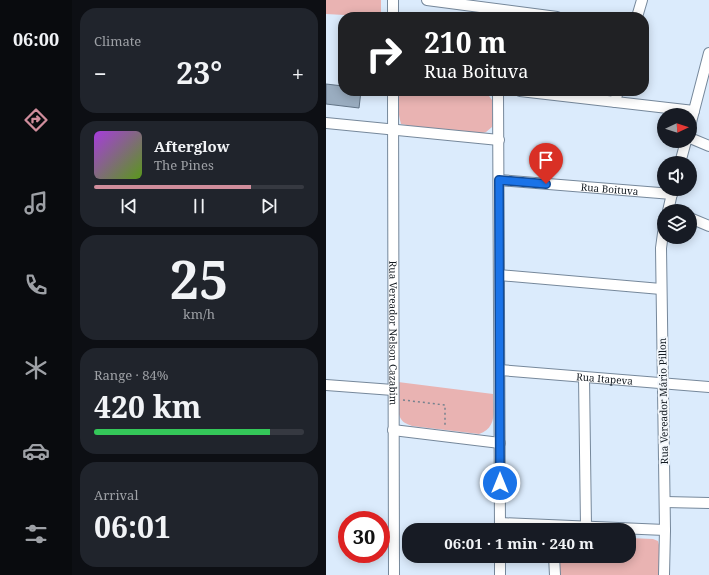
<!DOCTYPE html>
<meta charset="utf-8">
<style>
body{margin:0;font-family:"Noto Serif",serif;background:#20242c;color:#f1f3f6;height:100vh;display:flex;flex-direction:column;font-size:15px;white-space:nowrap}
*{box-sizing:border-box;margin:0}
p{font-size:13px;color:#9ea1a6}
.icon{flex:none;width:22px;height:22px;fill:none;stroke:currentColor;stroke-width:2;stroke-linecap:round;stroke-linejoin:round}
.map{position:relative;flex:1;overflow:hidden}
.sheet{display:flex;flex-direction:column;gap:8px;padding:8px;background:#0d0f14;width:254px}
.sheet>*{flex:none}
.top-card{position:absolute;left:12px;top:12px;width:311px;height:84px;border-radius:16px;box-shadow:0 2px 10px #0003;background:#202124;color:#fff;overflow:hidden}
.needle{width:26px;rotate:86deg}
.tools{position:absolute;left:331px;top:108px;display:grid;gap:8px}
.tools a{display:grid;place-items:center;width:40px;height:40px;border-radius:50%;background:#171b24;box-shadow:0 2px 10px #0003;font-size:20px}
.speed{position:absolute;left:12px;top:511px;display:flex;gap:8px;font-size:20px;font-weight:700;text-align:center}
.speed>*{display:grid;place-content:center;width:52px;height:52px;border-radius:50%;background:#171b24;box-shadow:0 2px 10px #0003;line-height:1}
.speed .limit{border:6px solid #d22;background:#fff;color:#111}
.pin{position:absolute;display:grid;place-items:center;width:34px;height:34px;color:#fff;margin:-41px -17px;border-radius:50% 50% 50% 0;rotate:-45deg;box-shadow:0 0 4px #0007}
.pin .icon{rotate:45deg}
.me{position:absolute;width:44px;margin:-22px;rotate:0deg;stroke-linejoin:round;filter:drop-shadow(0 0 3px #0008)}
.turn{display:flex;align-items:center;gap:14px;height:84px;padding:0 20px;font-size:18px}
.turn .icon{width:52px;height:52px;stroke-width:2.5}
.turn b{display:block;font-size:28px;line-height:34px}
.big{font-size:30px;font-weight:700;line-height:1.1}
.sheet .tile{flex:1;display:flex;flex-direction:column;justify-content:center;gap:6px;min-width:0;padding:0 14px;border-radius:16px;background:#20242c}
.sheet .dial{align-items:center;gap:0}
.dial b{font-size:52px;line-height:1}
.song{display:flex;align-items:center;gap:12px}
.cover{width:48px;height:48px;border-radius:6px;background:linear-gradient(135deg,hsl(280 70% 55%),hsl(90 70% 35%))}
.played{height:4px;border-radius:2px;background:linear-gradient(90deg,#d08d9c 75%,#363941 75%)}
.keys{display:flex;justify-content:space-around;direction:ltr}
.heat{display:flex;justify-content:space-between;align-items:center;font-size:22px;direction:ltr}
.charge{height:6px;border-radius:3px;background:linear-gradient(90deg,#34c759 84%,#363941 0)}
.trip{position:absolute;left:76px;top:523px;width:234px;height:40px;border-radius:16px;background:#171b24;box-shadow:0 2px 10px #0003;font-weight:700;line-height:40px;text-align:center}
main{display:flex;flex:1;min-height:0}
.tab-bar{display:flex;flex-direction:column;width:72px;justify-content:space-around;align-items:center;background:#090b0e;color:#9ea1a6}
.tab-bar .icon{width:28px;height:28px}
.tab-bar .active{color:#d08d9c}
.tab-bar b{font-size:18px;color:#f1f3f6}
.map>svg:first-child{display:block}
</style>
<main>
<nav class="tab-bar">
<b>06:00</b>
<svg class="icon active" aria-label="directions" viewBox="0 0 24 24"><path d="M12 3l9 9-9 9-9-9zM9 14v-3h6M13 9l2 2-2 2"/></svg>
<svg class="icon" aria-label="music" viewBox="0 0 24 24"><path d="M9 18V5l10-2v13"/><circle cx="6" cy="18" r="3"/><circle cx="16" cy="16" r="3"/></svg>
<svg class="icon" aria-label="phone" viewBox="0 0 24 24"><path d="M5 4h4l2 5-3 2q2 4 5 5l2-3 5 2v4C11 20 4 13 5 4z"/></svg>
<svg class="icon" aria-label="climate" viewBox="0 0 24 24"><path d="M12 3v18M4 7l16 10M4 17L20 7"/></svg>
<svg class="icon" aria-label="car" viewBox="0 0 24 24"><path d="M5 17H2v-5l4-1 3-4h7l3 4 3 1v5h-3M9 17h6M6 11h13"/><circle cx="7" cy="17" r="2"/><circle cx="17" cy="17" r="2"/></svg>
<svg class="icon" aria-label="filters" viewBox="0 0 24 24"><path d="M4 7h16M4 17h16"/><circle cx="9" cy="7" r="2"/><circle cx="15" cy="17" r="2"/></svg>
</nav>
<section class="sheet">
<div class="tile"><p>Climate</p>
<div class="heat"><a>−</a><b class="big">23°</b><a>+</a></div>
</div>
<div class="tile">
<div class="song"><i class="cover"></i><div><b>Afterglow</b><p>The Pines</p></div></div>
<div class="played"></div>
<div class="keys"><svg class="icon" aria-label="previous" viewBox="0 0 24 24"><path d="M18 5L8 12l10 7zM5 5v14"/></svg><svg class="icon" aria-label="pause" viewBox="0 0 24 24"><path d="M8 5v14M16 5v14"/></svg><svg class="icon" aria-label="next" viewBox="0 0 24 24"><path d="M6 5l10 7-10 7zM19 5v14"/></svg></div>
</div>
<div class="tile dial"><b>25</b><p>km/h</p></div>
<div class="tile"><p>Range · 84%</p><b class="big">420 km</b><div class="charge"></div></div>
<div class="tile"><p>Arrival</p><b class="big">06:01</b></div>
</section>
<div class="map">
<svg width="383" height="575" viewBox="0 0 383 575">
<rect width="100%" height="100%" fill="#dbebfc"/>
<path fill="#e9b3b2" d="M0,0H55V17L0,14Z
M74,91H142L160,93L163,96L166,100L167,120L166,127L160,132L154,134L86,126L75,124C72,113 71,102 74,91Z
M72,382L167,394C167,411 172,427 153,434L86,426C82,424 77,423 75,419C70,411 72,391 72,382Z
M303,538L327,539L332,541L333,545L334,575H233L232,556H303Z"/>
<path fill="#9aadc0" stroke="#617385" d="M0,84L17,86V91H35L33,108L0,104Z"/>
<g fill="none" stroke-linecap="round" stroke-linejoin="round">
<g stroke="#76889b" stroke-width="12">
<g id="minor">
<path d="M67,0V17"/>
<path d="M101,0L231,17"/>
<path d="M311,17L316,0"/>
<path id="s1" d="M67,91L68,575"/>
<path d="M172,91L174,530"/>
<path d="M194,91L368,111"/>
<path d="M289,102L292,91"/>
<path d="M0,123L173,140"/>
<path d="M364,126L383,53"/>
<path d="M364,138L383,146"/>
<path d="M354,163L360,141"/>
<path id="s2" d="M173,180L346,194"/>
<path d="M342,211L347,189"/>
<path d="M364,218L383,226"/>
<path d="M173,275L335,289"/>
<path id="s3" d="M174,370L383,387"/>
<path d="M258,377L260,527"/>
<path d="M0,385L67,390"/>
<path d="M67,430L174,443"/>
<path d="M339,502L383,503"/>
<path d="M174,523L339,530"/>
<path d="M174,556V575"/>
<path d="M228,556L229,575"/>
<path d="M338,575L339,530L335,248L338,226"/>
</g>
</g>
<path stroke="#76828e" stroke-width="1.5" stroke-dasharray="2 3" stroke-linecap="butt" d="M77,400L119,405V426"/>
<use href="#minor" stroke="#fff" stroke-width="10"/>
</g>
<g fill="none" stroke-linecap="round" stroke-linejoin="round">
<g stroke="#114b97" stroke-width="10">
<path id="route" d="M174,483L173,180L220,184"/>
</g>
<use href="#route" stroke="#1a73e8" stroke-width="7"/>
</g>
<g text-anchor="middle" dominant-baseline="central" stroke-width="4" stroke-linejoin="round" paint-order="stroke">
<g font-size="10" fill="#131a21" stroke="#f3f7fb">
<text stroke="none"><textPath href="#s2" startOffset="111">Rua Boituva</textPath></text>
<text stroke="none"><textPath href="#s1" startOffset="242">Rua Vereador Nelson Cazabim</textPath></text>
<text stroke="none"><textPath href="#s3" startOffset="105">Rua Itapeva</textPath></text>
<text transform="translate(337 401) rotate(-91)">Rua Vereador Mário Pillon</text>
</g>
</g>
</svg>
<div class="tools">
<a><svg class="needle" viewBox="-14 -14 28 28"><path d="M0-13l5 13h-10z" fill="#e53935"/><path d="M0 13l5-13h-10z" fill="#9ea1a6"/></svg></a>
<a><svg class="icon" aria-label="sound" viewBox="0 0 24 24"><path d="M4 9h4l5-4v14l-5-4H4zM17 9q2 3 0 6"/></svg></a>
<a><svg class="icon" aria-label="layers" viewBox="0 0 24 24"><path d="M12 4l9 5-9 5-9-5zM3 14l9 5 9-5"/></svg></a>
</div>
<div class="speed"><div class="limit">30</div></div>
<div class="pin" style="left:220px;top:184px;background:#d93025"><svg class="icon" aria-label="arrive" viewBox="0 0 24 24"><path d="M6 21V4h12l-3 4 3 4H6"/></svg></div>
<svg class="me" style="left:174px;top:483px" viewBox="-20 -20 40 40"><circle r="17" fill="#1a73e8" stroke="#fff" stroke-width="3"/><path d="M0-11L8 9 0 5-8 9z" fill="#fff"/></svg>
<div class="trip">06:01 · 1 min · 240 m</div>
<div class="top-card">
<div class="turn"><svg class="icon" aria-label="right" viewBox="0 0 24 24"><path d="M7 20v-9h11M14 6l5 5-5 5"/></svg><div><b>210 m</b>Rua Boituva</div></div>
</div>
</div>
</main>
